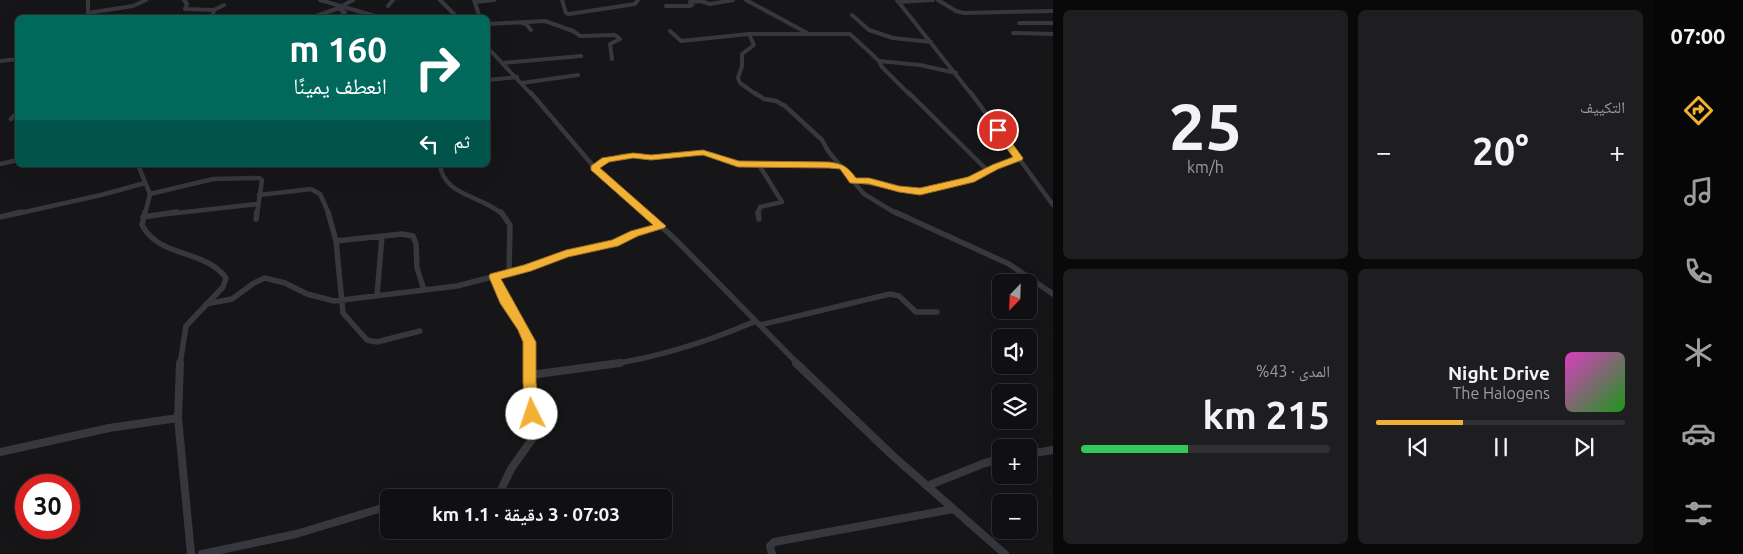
<!DOCTYPE html>
<html lang="ar">
<meta charset="utf-8">
<style>
body{margin:0;font-family:Ubuntu,"Noto Naskh Arabic",sans-serif;background:#1e1e20;color:#f1f3f6;direction:rtl;height:100vh;display:flex;flex-direction:column;font-size:19px;white-space:nowrap}
*{box-sizing:border-box;margin:0}
p{font-size:16px;color:#9c9d9f}
.icon{flex:none;width:28px;height:28px;fill:none;stroke:currentColor;stroke-width:2;stroke-linecap:round;stroke-linejoin:round}
.map{position:relative;flex:1;overflow:hidden;direction:ltr}
.details{display:flex;flex-direction:column;gap:10px;padding:10px;background:#09090a;width:600px}
.details>*{flex:none}
.hud{position:absolute;left:15px;top:15px;width:475px;height:152px;border-radius:8px;box-shadow:0 5px 20px #0002,0 0 0 1px #303032;direction:rtl;background:#00695c;color:#fff;overflow:hidden}
.needle{width:32px;rotate:203deg}
.controls{position:absolute;left:992px;top:274px;display:grid;gap:10px}
.controls a{display:grid;place-items:center;width:45px;height:45px;border-radius:8px;background:#101012;box-shadow:0 5px 20px #0002,0 0 0 1px #303032;font-size:25px}
.speed{position:absolute;left:15px;top:474px;display:flex;gap:10px;font-size:25px;font-weight:700;text-align:center}
.speed>*{display:grid;place-content:center;width:65px;height:65px;border-radius:50%;background:#101012;box-shadow:0 5px 20px #0002,0 0 0 1px #303032;line-height:1}
.speed .limit{border:8px solid #d22;background:#fff;color:#111}
.pin{position:absolute;display:grid;place-items:center;width:42px;height:42px;color:#fff;margin:-21px;border:2px solid #fff;border-radius:50%;box-shadow:0 1px 5px #0007}
.me{position:absolute;width:55px;margin:-28px;rotate:356deg;stroke-linejoin:round;filter:drop-shadow(0 0 4px #0008)}
.turn{display:flex;align-items:center;gap:18px;height:105px;padding:0 20px;font-size:22px}
.turn .icon{width:65px;height:65px;stroke-width:2.5}
.turn b{display:block;font-size:35px;line-height:42px}
.then{display:flex;align-items:center;height:48px;padding:0 20px;background:#0003;gap:10px;font-size:19px}
.big{font-size:38px;font-weight:700;line-height:1.1}
.details .widget{flex:1;display:flex;flex-direction:column;justify-content:center;gap:8px;min-width:0;padding:0 18px;border-radius:8px;background:#1e1e20}
.details .dial{align-items:center;gap:0}
.dial b{font-size:65px;line-height:1}
.song{display:flex;align-items:center;gap:15px}
.cover{width:60px;height:60px;border-radius:8px;background:linear-gradient(135deg,hsl(310 70% 55%),hsl(120 70% 35%))}
.played{height:5px;border-radius:2px;background:linear-gradient(90deg,#f2b134 35%,#303032 35%)}
.keys{display:flex;justify-content:space-around;direction:ltr}
.heat{display:flex;justify-content:space-between;align-items:center;font-size:28px;direction:ltr}
.charge{height:8px;border-radius:4px;background:linear-gradient(90deg,#34c759 43%,#303032 0)}
.details .tiles{flex:1;display:grid;gap:10px;grid-template-columns:repeat(2,1fr)}
.trip{position:absolute;left:380px;top:489px;width:292px;height:50px;border-radius:8px;background:#101012;box-shadow:0 5px 20px #0002,0 0 0 1px #303032;font-weight:700;line-height:50px;text-align:center;direction:rtl}
main{display:flex;flex:1;min-height:0}
.dock{display:flex;flex-direction:column;width:90px;justify-content:space-around;align-items:center;background:#060607;color:#9c9d9f}
.dock .icon{width:35px;height:35px}
.dock .active{color:#f2b134}
.dock b{font-size:22px;color:#f1f3f6}
.map>svg:first-child{display:block}
</style>
<main>
<nav class="dock">
<b>07:00</b>
<svg class="icon active" aria-label="directions" viewBox="0 0 24 24"><path d="M12 3l9 9-9 9-9-9zM9 14v-3h6M13 9l2 2-2 2"/></svg>
<svg class="icon" aria-label="music" viewBox="0 0 24 24"><path d="M9 18V5l10-2v13"/><circle cx="6" cy="18" r="3"/><circle cx="16" cy="16" r="3"/></svg>
<svg class="icon" aria-label="phone" viewBox="0 0 24 24"><path d="M5 4h4l2 5-3 2q2 4 5 5l2-3 5 2v4C11 20 4 13 5 4z"/></svg>
<svg class="icon" aria-label="climate" viewBox="0 0 24 24"><path d="M12 3v18M4 7l16 10M4 17L20 7"/></svg>
<svg class="icon" aria-label="car" viewBox="0 0 24 24"><path d="M5 17H2v-5l4-1 3-4h7l3 4 3 1v5h-3M9 17h6M6 11h13"/><circle cx="7" cy="17" r="2"/><circle cx="17" cy="17" r="2"/></svg>
<svg class="icon" aria-label="filters" viewBox="0 0 24 24"><path d="M4 7h16M4 17h16"/><circle cx="9" cy="7" r="2"/><circle cx="15" cy="17" r="2"/></svg>
</nav>
<section class="details">
<div class="tiles">
<div class="widget"><p>التكييف</p>
<div class="heat"><a>−</a><b class="big">20°</b><a>+</a></div>
</div>
<div class="widget dial"><b>25</b><p>km/h</p></div>
<div class="widget">
<div class="song"><i class="cover"></i><div><b>Night Drive</b><p>The Halogens</p></div></div>
<div class="played"></div>
<div class="keys"><svg class="icon" aria-label="previous" viewBox="0 0 24 24"><path d="M18 5L8 12l10 7zM5 5v14"/></svg><svg class="icon" aria-label="pause" viewBox="0 0 24 24"><path d="M8 5v14M16 5v14"/></svg><svg class="icon" aria-label="next" viewBox="0 0 24 24"><path d="M6 5l10 7-10 7zM19 5v14"/></svg></div>
</div>
<div class="widget"><p>المدى · 43%</p><b class="big">215 km</b><div class="charge"></div></div>
</div>
</section>
<div class="map">
<svg width="1053" height="554" viewBox="0 0 1053 554">
<rect width="100%" height="100%" fill="#161618"/>
<g fill="none" stroke-linecap="round" stroke-linejoin="round">
<path stroke="#37383d" stroke-width="4" d="M88,0V18
M184,0L187,4L185,9L214,10L224,5
M320,0L382,18
M440,0L458,18
M474,0L480,18
M562,0L566,13L569,14L635,4L638,0
M746,0L809,34H850L879,61L920,65L956,73
M897,0L972,95
M938,0L956,11L964,13L1053,11
M475,2L494,0
M898,2L933,0
M344,5L353,0
M388,6L393,0
M666,6H690L692,5L690,2L701,1L710,4L733,0
M339,9L345,12L339,18
M88,13L133,6L146,0
M852,15L869,30L893,38L931,42
M212,18L214,10
M310,18L339,8
M522,23L526,24L531,30
M1019,23H1053
M488,24L545,21L573,31L580,36L615,35L620,39L610,44L612,59
M670,31L681,41L749,34
M1013,33L1053,34
M488,48L532,95
M0,61L18,59
M879,61L882,67L910,95
M503,63L581,56
M488,80L517,77
M522,83L578,75
M757,95L740,83L738,78L742,66V54L754,45L749,34H809"/>
<path stroke="#37383d" stroke-width="4.5" d="M531,93L595,168L646,214
M755,93L764,99L776,101L785,106L822,140L828,151L864,194L897,214
M909,93L988,171
M971,93L1053,205
M11,119L18,112
M0,164L18,160
M138,165L150,194L145,214
M440,165C444,196 483,196 502,214
M595,168L605,162L621,156L639,155L650,158L698,153L714,155L738,164H821L843,167
M853,181C874,182 894,190 915,191C952,192 985,170 1019,159
M150,194L213,179L259,178L262,180L257,214
M259,195L311,189L320,194L329,214
M16,214L101,195L145,183
M168,214L257,204
M758,214L760,207L782,202L759,165"/>
<path stroke="#37383d" stroke-width="5.5" d="M145,212L142,225C159,258 205,249 226,278L223,287L186,326L180,364
M328,212L336,241L343,313L367,340L377,342L420,331
M501,212L510,225L509,273
M645,212L675,239L798,364
M758,212L759,219
M895,212L1009,264L1053,294
M0,217L22,212
M143,217L177,212
M256,219L257,212
M336,241L402,234L413,236L416,244L417,268L424,290
M494,277L506,303L530,342L529,364
M377,296L382,236
M206,304L232,299L254,283L265,278L285,283L307,294L334,301L457,286L527,268L566,254L615,243L635,234L661,226
M760,325L890,294L899,296L916,312H937
M611,364C661,357 709,341 756,321"/>
<path stroke="#37383d" stroke-width="8" d="M180,363L178,418L191,554
M796,363L893,456L1005,554
M530,375L620,363
M0,452L109,428L178,418
M1029,454L1053,450
M927,486L985,463L1001,459
M497,498L511,469L533,438L529,363
M202,554L296,534L389,506
M772,554L770,546L774,542L953,509"/>
<path stroke="#37383d" stroke-width="4" d="M339,8L344,5"/>
</g>
<path fill="#f2b134" stroke="#9d7322" d="M995,128H1001L1023,158L1022,160L998,169L974,182L920,195L899,192L869,184L850,183L840,169L829,168L738,167L703,155L651,160L633,158L609,162L600,168L666,226L664,228L638,236L618,246L568,257L531,271L501,279L536,342V382L539,414L537,419L532,420L527,419L525,414L523,382V342L518,330L500,303L489,277L490,274L524,265L566,250L612,240L631,231L653,225L591,170V166L602,158L633,153L651,155L703,150L739,161L829,162C843,164 847,166 856,178H869L899,186L920,188L968,177L992,165L1013,157L993,130Z"/>
</svg>
<div class="controls">
<a><svg class="needle" viewBox="-14 -14 28 28"><path d="M0-13l5 13h-10z" fill="#e53935"/><path d="M0 13l5-13h-10z" fill="#9c9d9f"/></svg></a>
<a><svg class="icon" aria-label="sound" viewBox="0 0 24 24"><path d="M4 9h4l5-4v14l-5-4H4zM17 9q2 3 0 6"/></svg></a>
<a><svg class="icon" aria-label="layers" viewBox="0 0 24 24"><path d="M12 4l9 5-9 5-9-5zM3 14l9 5 9-5"/></svg></a>
<a>+</a>
<a>−</a>
</div>
<div class="speed"><div class="limit">30</div></div>
<div class="pin" style="left:998px;top:130px;background:#d93025"><svg class="icon" aria-label="arrive" viewBox="0 0 24 24"><path d="M6 21V4h12l-3 4 3 4H6"/></svg></div>
<svg class="me" style="left:532px;top:414px" viewBox="-20 -20 40 40"><circle r="19" fill="#fff"/><path d="M0-13L10 11 0 6-10 11z" fill="#f2b134"/></svg>
<div class="trip">07:03 · 3 دقيقة · 1.1 km</div>
<div class="hud">
<div class="turn"><svg class="icon" aria-label="right" viewBox="0 0 24 24"><path d="M7 20v-9h11M14 6l5 5-5 5"/></svg><div><b>160 m</b>انعطف يمينًا</div></div>
<div class="then">ثم<svg class="icon" aria-label="left" viewBox="0 0 24 24"><path d="M17 20v-9H6M10 6l-5 5 5 5"/></svg></div>
</div>
</div>
</main>
